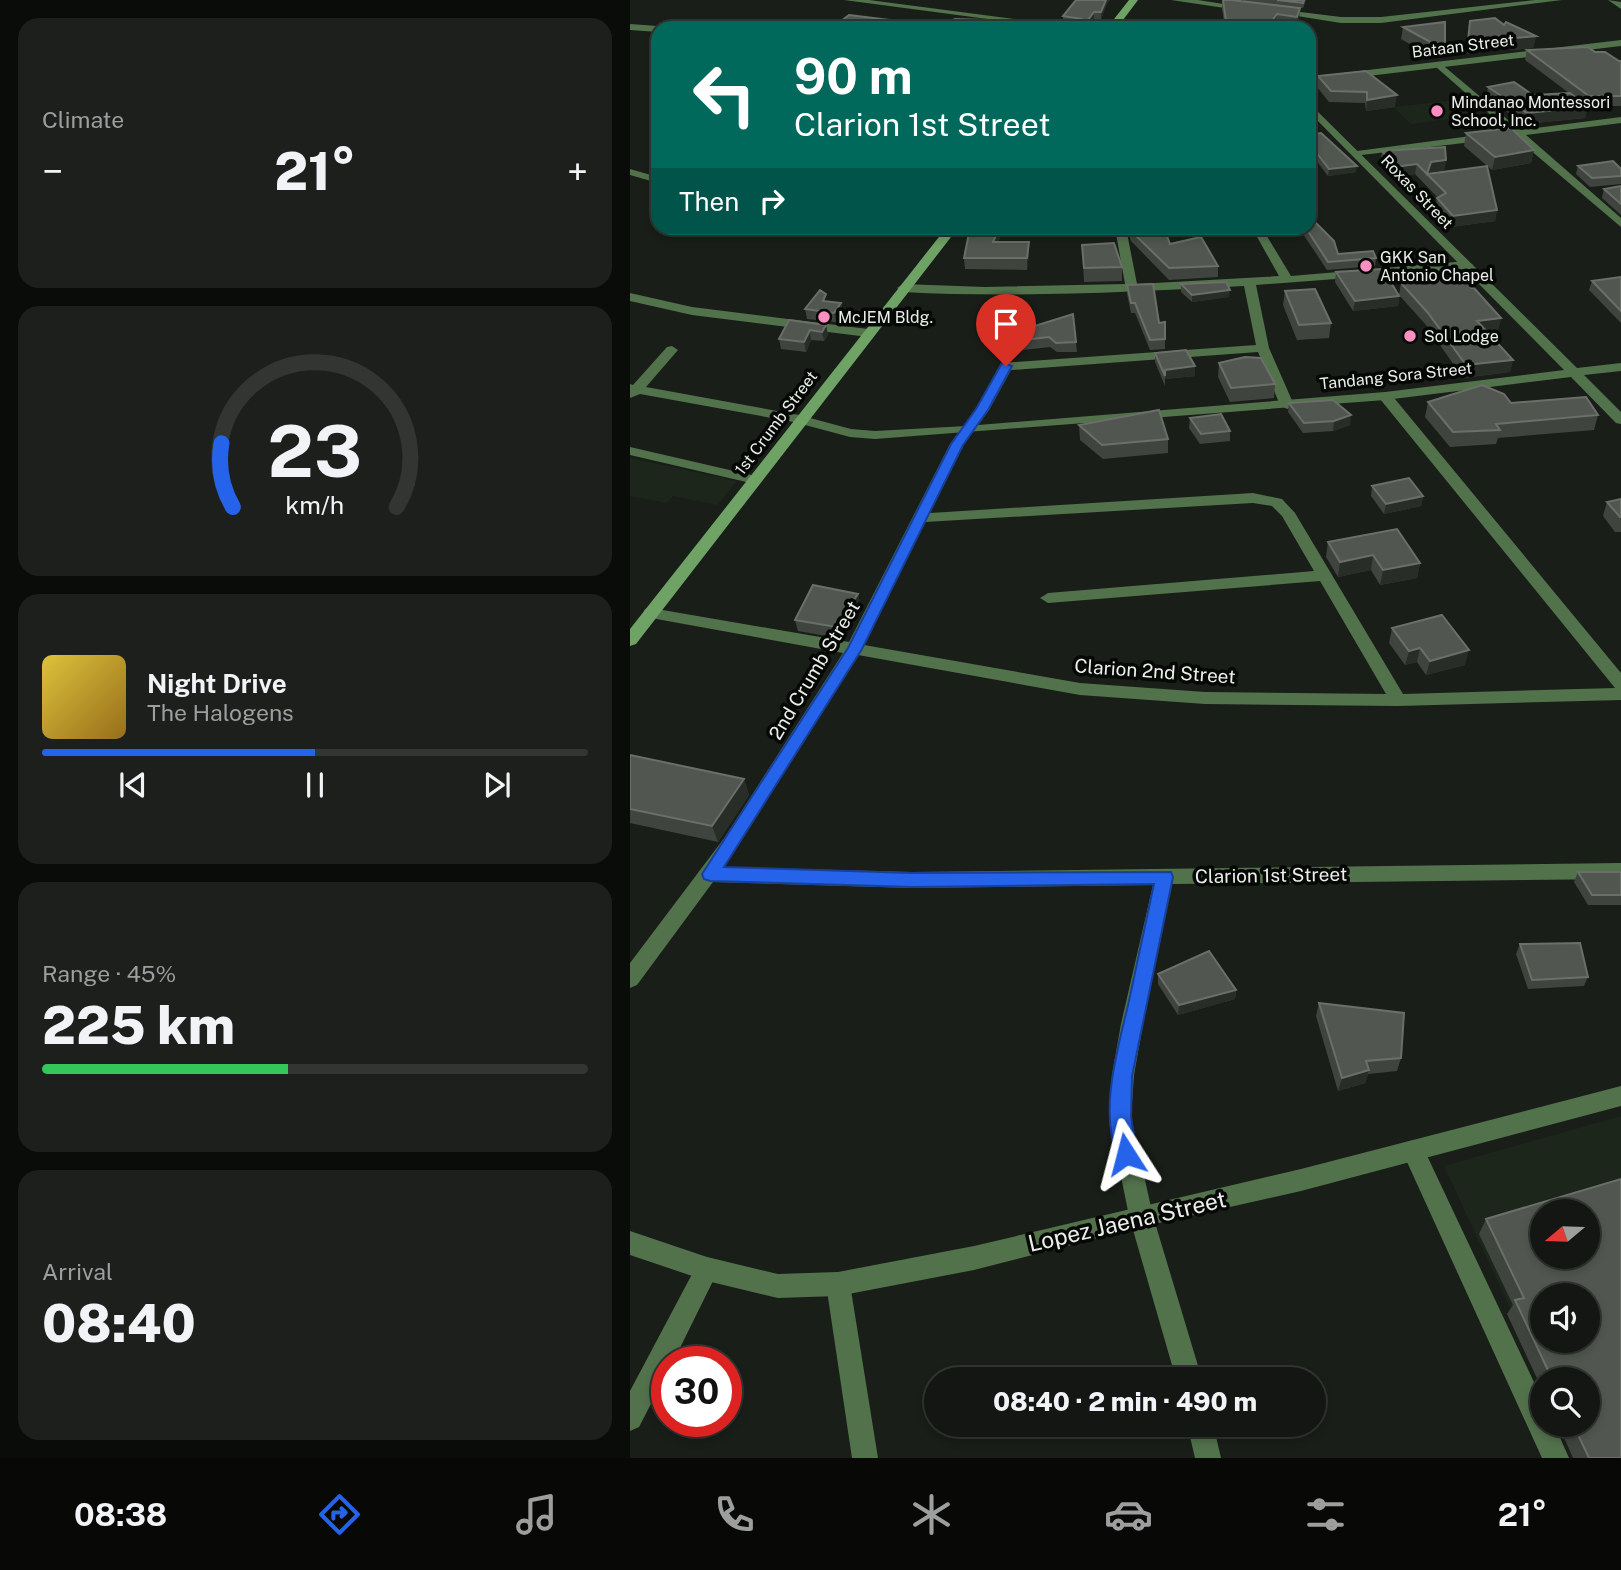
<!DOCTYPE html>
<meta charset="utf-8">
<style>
body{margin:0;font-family:"Public Sans",sans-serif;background:#1c1f1b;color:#f1f3f6;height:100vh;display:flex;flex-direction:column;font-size:26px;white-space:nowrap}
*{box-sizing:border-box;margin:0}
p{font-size:23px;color:#9d9f9f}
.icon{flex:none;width:38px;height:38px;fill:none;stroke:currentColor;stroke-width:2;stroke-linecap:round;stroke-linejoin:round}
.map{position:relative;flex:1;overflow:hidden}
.details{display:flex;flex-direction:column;gap:18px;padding:18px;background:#0a0c0a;width:630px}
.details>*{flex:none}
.guide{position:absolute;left:21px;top:21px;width:665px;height:214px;border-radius:21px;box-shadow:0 4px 10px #0003,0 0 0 2px #323532;background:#00695c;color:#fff;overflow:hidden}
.needle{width:46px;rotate:251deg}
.tools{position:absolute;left:900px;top:1199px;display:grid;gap:14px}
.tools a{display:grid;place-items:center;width:70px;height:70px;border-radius:50%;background:#131612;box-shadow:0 4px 10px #0003,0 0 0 2px #323532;font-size:35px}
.speed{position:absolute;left:21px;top:1346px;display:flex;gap:14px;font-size:35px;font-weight:700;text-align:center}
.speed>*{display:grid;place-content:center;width:91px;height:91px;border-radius:50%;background:#131612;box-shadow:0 4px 10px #0003,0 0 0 2px #323532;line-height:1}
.speed .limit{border:10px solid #d22;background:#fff;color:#111}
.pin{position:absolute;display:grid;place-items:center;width:60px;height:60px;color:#fff;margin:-72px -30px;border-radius:50% 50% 50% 0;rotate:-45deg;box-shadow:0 0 7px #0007}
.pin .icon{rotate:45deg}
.me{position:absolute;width:77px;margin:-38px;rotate:351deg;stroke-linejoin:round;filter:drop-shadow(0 0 5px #0008)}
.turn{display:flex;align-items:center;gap:24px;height:147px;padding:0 28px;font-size:32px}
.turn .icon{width:91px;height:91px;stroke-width:2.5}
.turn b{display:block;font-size:49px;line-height:60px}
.then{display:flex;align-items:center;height:66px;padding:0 28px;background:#0003;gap:14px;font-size:26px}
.big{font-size:52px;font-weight:800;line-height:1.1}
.details .widget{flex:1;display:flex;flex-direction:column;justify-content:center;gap:10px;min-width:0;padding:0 24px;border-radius:21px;background:#1c1f1b}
.details .dial{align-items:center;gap:0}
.dial svg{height:182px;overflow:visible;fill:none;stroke:#323532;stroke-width:7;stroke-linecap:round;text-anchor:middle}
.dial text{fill:#f1f3f6;stroke:none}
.song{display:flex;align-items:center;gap:21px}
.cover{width:84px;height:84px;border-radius:10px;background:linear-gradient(135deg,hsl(50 70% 55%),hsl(40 70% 35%))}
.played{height:7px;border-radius:4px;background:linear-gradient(90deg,#2563eb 50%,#323532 50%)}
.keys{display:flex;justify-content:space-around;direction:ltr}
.heat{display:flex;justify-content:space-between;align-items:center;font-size:38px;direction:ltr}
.charge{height:10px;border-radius:5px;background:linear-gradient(90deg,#34c759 45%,#323532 0)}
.trip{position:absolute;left:294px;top:1367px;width:402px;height:70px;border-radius:35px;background:#131612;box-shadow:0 4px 10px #0003,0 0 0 2px #323532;font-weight:800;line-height:70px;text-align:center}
.tabs{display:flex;height:112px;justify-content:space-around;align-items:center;background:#080907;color:#9d9f9f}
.tabs .icon{width:49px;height:49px}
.tabs .current{color:#2563eb}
.tabs b{font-size:32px;color:#f1f3f6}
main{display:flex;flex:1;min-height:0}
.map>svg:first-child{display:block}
</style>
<main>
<section class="details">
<div class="widget"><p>Climate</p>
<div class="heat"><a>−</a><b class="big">21°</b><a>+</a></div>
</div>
<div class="widget dial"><svg viewBox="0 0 100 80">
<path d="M14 69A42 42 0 1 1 86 69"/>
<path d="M14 69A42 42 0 0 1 9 41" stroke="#2563eb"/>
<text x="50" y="56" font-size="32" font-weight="700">23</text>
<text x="50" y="72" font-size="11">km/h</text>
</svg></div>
<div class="widget">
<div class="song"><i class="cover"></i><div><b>Night Drive</b><p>The Halogens</p></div></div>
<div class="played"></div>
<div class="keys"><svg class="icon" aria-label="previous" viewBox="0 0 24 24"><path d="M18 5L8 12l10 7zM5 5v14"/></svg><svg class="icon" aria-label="pause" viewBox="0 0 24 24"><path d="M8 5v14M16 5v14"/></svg><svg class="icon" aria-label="next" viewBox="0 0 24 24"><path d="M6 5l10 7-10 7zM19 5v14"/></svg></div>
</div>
<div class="widget"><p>Range · 45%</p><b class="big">225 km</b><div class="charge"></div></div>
<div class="widget"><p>Arrival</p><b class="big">08:40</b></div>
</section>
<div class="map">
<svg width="991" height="1458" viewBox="0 0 991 1458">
<rect width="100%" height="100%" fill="#191e18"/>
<path fill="#1d261b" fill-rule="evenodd" d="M833,99L850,115L781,124L764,107Z
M0,458L107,481L87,505L43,496L36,503L0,496Z
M991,1116V1458L957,1424V1379H913L814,1166ZM912,1211H957V1256H912ZM912,1295H957V1340H912Z"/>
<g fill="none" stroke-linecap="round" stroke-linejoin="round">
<path fill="#52724c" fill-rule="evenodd" d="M214,0H239L452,28H425Z
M541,0H568L619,8L615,11Z
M905,0H932L751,23H711L642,12L646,9L711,17H751Z
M0,24L28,26L32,28H28V32L0,30Z
M809,62L890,130L991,117V123L896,135L991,218V227L885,137L723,156V152L727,151L879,131L806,67V63Z
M0,169L28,177V183L0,175Z
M485,228H496L507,284L649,276L622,228H632L661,276L837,261L843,265L837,269L626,285L639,348L664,405L657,409L650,405L628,352L381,370L359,410L334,444L300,513L623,493L652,499L665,513L773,694L985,688L750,399V393H760L991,673V700L768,706L575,704L450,695L228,655L94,867L282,872L991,863V879L542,884L513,1024L504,1075L501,1117L523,1216L572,1379H546L499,1216L479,1117L482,1075L491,1024L523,885L282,888L83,882L7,985L0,988V963L95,837L213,653L21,618L15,617L13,613L15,609L21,608L219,642L320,444L346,409L371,363L626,345L614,286C501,292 386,298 273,292L267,288L273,284L355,287L495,284ZM623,503L642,506L652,516L684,571L418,593L410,598L418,603L690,581L756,694L575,692L450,683L234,645L295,522Z
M0,293L62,307L238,329L244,333L238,337L62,315L0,301Z
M42,346L48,350L16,387L169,415L176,419L169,423L10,394L0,398V384L3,385L37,347Z
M0,447L130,477L132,480L125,484L0,455Z
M783,1140L791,1143L912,1399V1424H924L939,1458H912L772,1151L775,1143Z
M77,1257L85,1261L89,1269L85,1277L43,1362H37V1373L9,1427L0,1431V1391L69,1261Z
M208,1272L217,1275L220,1284L248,1458H222L196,1284L199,1275Z
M557,1424H583L591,1458H565Z"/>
<path fill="#52724c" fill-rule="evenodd" d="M978,0L991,2V9Z
M991,40V46L679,83V77Z
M679,103L947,368L991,363V371L954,375L991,412V424L986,423L941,377L755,400L245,439L220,437L164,422L162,419L169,415L221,429L245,431L336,426L755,392L934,370L679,112Z
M991,1086V1106L671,1191L511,1227L344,1270L208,1296L148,1298L77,1281L0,1255V1231L77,1257L148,1274L208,1272L344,1246L671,1169Z"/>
<path fill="#6fa366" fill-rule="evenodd" d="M499,0H508L487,28H477Z
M316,228H328L6,644L0,646V629Z"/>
</g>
<path fill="#3f453e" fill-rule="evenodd" d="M446,0H480L477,3L471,19H464L457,28L433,23V16Z
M592,0L613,1V0H676L673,8L651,6L670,8L669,18L666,27L646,24L644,28H595L592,9Z
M840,21L874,25L906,36L903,48L882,50L878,47L836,54Z
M773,27L815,44L813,56L802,57L771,39Z
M897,50L965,52L991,61V106H957L955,118L895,124L856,98L858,87L903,95L939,93L895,60Z
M736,71L765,107L736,111L735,103L699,102L687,87L688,76Z
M836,133L904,150L901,163L862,170L834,146Z
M679,135L726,172L698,176L679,151Z
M752,151L816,160L814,170L799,172V174L867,210L865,221L821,227L805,209L807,198H808L785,174L764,178L750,162Z
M948,166L991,169V184L960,187L946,174Z
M991,186V215L972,198L974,189Z
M496,228H534L540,244L588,266V277L539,280L501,241Z
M669,228H679L708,254L746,258L745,266L697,270Z
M368,242H399V253L397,270L335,269L334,258Z
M452,245L492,267V281L454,282Z
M706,272L769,296L768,306L723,311L705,282Z
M991,277V323L959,290L962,281Z
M771,283L841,288L871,318L868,330L857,332L883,360L880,372L833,378L796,325L769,295Z
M551,284L599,297L562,302L551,292Z
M497,285L529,323L535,322V349L520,350L505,313H501L497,294Z
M655,291L701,323L699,338L667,340L653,305Z
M211,303L213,313L206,322L177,319L175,309Z
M443,314L447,352H427L420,347L384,351L382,333Z
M196,325L198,335L194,341L181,340L176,352L151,349L149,339Z
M525,353L565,376L535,379V386L525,362Z
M589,363L645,384L644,398L600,402L588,377Z
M798,402L881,403L968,415L964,430L868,438L866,444L820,447L795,417Z
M659,403L720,425L703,431L673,433L658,412Z
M560,418L600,431V441L570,444L559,428Z
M449,425L538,439V453L473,459L450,440Z
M742,486L793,496L791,506L754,514L741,496Z
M991,499V532H985L973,516L977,502Z
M698,542L790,563L787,578L750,585L741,570L708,577L696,557Z
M230,604L208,638L168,631L165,620Z
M762,628L835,665L796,675L787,662L775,665L759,643Z
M0,755L114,779L119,795L88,842L0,823Z
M948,872H991V905H958L944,882Z
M890,944L958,977L954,986L898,989L886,954Z
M528,974L606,990L605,999L548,1015L528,984Z
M689,1003L771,1058L767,1071L738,1074L735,1083L708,1091L686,1016Z
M991,1179V1458H943L928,1424H957V1379H912V1389L877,1314L883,1305L849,1234L856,1219ZM912,1211H957V1256H912ZM912,1295H957V1340H912Z"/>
<path fill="#282e27" d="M476,0H480L477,3L471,19V12Z
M670,8L669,18L666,27L667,17Z
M464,12V19L457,28H452Z
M647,14L646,24L644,28H637Z
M880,35L878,47L836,54L838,41Z
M906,36L903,48L882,50L885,38Z
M767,95L765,107L736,111L737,100Z
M958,107L955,118L895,124L897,113Z
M904,150L901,163L862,170L865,157Z
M816,160L814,170L799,172L798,176L797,175L801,162Z
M787,164L785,174L764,178L765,167Z
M727,166L726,172L698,176L699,169Z
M867,210L865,221L821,227L823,216Z
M369,228H374L364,253L363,242Z
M581,228H599L581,229Z
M399,242V253L397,270V258Z
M600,290L599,297L562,302V295Z
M769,296L768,306L723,311L725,301Z
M211,303L213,313L206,322L204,313Z
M871,318L868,330L844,334L847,321Z
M196,325L198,335L194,341L192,332Z
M180,330L181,340L176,352L174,342Z
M883,360L880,372L833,378L836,365Z
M565,366V376L535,379V370Z
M721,415L720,425L703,431L704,421Z
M793,496L791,506L754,514L756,504Z
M743,555L741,570L708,577L710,562Z
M790,563L787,578L750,585L753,570Z
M228,594L230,604L208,638L206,627Z
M790,648L787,662L775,665L779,651Z
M839,650L835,665L796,675L800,661Z
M114,779L119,795L88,842L82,826Z
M606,990L605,999L548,1015L549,1005Z
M739,1070L735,1083L708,1091L712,1078Z"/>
<path fill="#515750" stroke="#6a6f68" stroke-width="2" fill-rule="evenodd" d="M446,0H476L471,12H464L452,28H424L427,24L454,23L452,19L433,16Z
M593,0H601L670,8L667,17L647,14L637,28H597Z
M647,0H674L673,3Z
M219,15L309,26L325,19L356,20L384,24L379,28H202Z
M865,18L874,25L876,22L906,36L885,38L880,35L838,41L840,21Z
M815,22V44H804L773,27Z
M958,47L965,52H975L989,61H991V96H959L897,50Z
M736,71L767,95L737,100V92L701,91L688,76Z
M884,82L903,95L940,93L958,107L897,113L858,87Z
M881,128L904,150L865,157L836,133Z
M691,133L727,166L699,169L679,143V135Z
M815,147L816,160L801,162L797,174L857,166L867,210L823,216L807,198L816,193L787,164L765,167L752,151Z
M983,161L991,169V176L962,178L948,166Z
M991,186V204L974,189Z
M679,216L704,241L708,254L743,251L746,258L698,262L676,228H679Z
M340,228H369L363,242H399L397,258H334Z
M500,228H534L540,244L571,237L588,266L539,268L501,231Z
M484,243L492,267L454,268L452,245Z
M753,269L769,296L725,301L706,272Z
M832,276L841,288H844L871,318L847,321L883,360L836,365L798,313L771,283Z
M991,277V311L962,281Z
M596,282L600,290L562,295L551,284Z
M523,284L529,323L535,322V339L520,340L505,303H501L497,285Z
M685,289L701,323L669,325L655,291Z
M190,290L196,294L193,301L211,303L204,313L175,309Z
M443,314L446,342L426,343L419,337L383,341L382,333Z
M159,320L196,325L192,332L180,330L174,342L149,339Z
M556,350L565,366L535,370V376L525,353Z
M615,357L631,358L645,384L601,388L589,363Z
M852,385L874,394L881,403L956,397L968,415L866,424L870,430L823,432L798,402Z
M703,400L721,415L704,421L674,423L659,403Z
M529,410L538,439L472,445L449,425Z
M591,414L600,431L571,434L560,418Z
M779,478L793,496L756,504L742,486Z
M991,499V517H990L977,502Z
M767,529L790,563L753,570L743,555L710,562L698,542Z
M183,585L228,594L206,627L165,620Z
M812,615L839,650L800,661L790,648L779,651L762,628Z
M0,755L114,779L82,826L0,809Z
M948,872H991V895H962Z
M950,943L958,977L902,980L890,944Z
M579,951L606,990L549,1005L528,974Z
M689,1003L774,1013L771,1058L736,1061L739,1070L712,1078Z
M991,1179V1458H959L943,1424H957V1379H922L885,1300L894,1298L856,1219ZM912,1211H957V1256H912ZM912,1295H957V1340H912Z"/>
<path fill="#2563eb" stroke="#184099" stroke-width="2" d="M372,363L382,366L358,410L333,445L232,649L94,867L282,873L541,872L543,877L502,1076L501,1117L507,1154L504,1161L496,1164L489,1161C467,1110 489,1047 500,996C508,958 516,921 524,884L282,887L80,881L74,879L72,874L218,648L321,444L346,409Z"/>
<g fill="#fc8fc1" stroke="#060806" stroke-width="2.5">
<circle cx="807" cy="111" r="7"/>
<circle cx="736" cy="266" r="7"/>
<circle cx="194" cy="317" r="7"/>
<circle cx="780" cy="336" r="7"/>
</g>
<g text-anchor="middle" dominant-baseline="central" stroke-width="7" stroke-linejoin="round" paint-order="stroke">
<g font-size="16" fill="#ebeeea" stroke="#060806">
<text transform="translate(833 46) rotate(-7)">Bataan Street</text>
<text transform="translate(787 192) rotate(46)">Roxas Street</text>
<text transform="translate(766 376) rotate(-6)">Tandang Sora Street</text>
<text transform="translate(146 423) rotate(-53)">1st Crumb Street</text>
</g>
<g font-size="16" fill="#ebeeea" stroke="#060806" text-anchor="start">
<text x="821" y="102">Mindanao Montessori<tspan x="821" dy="18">School, Inc.</tspan></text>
<text x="750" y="257">GKK San<tspan x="750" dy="18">Antonio Chapel</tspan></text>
<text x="208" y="317">McJEM Bldg.</text>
<text x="794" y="336">Sol Lodge</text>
</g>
<g font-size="19" fill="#ebeeea" stroke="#060806">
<text transform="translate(184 670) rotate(-59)">2nd Crumb Street</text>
<text transform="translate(525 671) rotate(4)">Clarion 2nd Street</text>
<text transform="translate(641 875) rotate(-1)">Clarion 1st Street</text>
</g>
<g font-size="23" fill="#ebeeea" stroke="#060806">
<text transform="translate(497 1221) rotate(-13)">Lopez Jaena Street</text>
</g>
</g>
</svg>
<div class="tools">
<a><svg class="needle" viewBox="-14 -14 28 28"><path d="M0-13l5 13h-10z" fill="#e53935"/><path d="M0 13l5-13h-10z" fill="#9d9f9f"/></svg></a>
<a><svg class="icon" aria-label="sound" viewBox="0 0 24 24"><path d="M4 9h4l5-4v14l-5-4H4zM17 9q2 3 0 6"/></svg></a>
<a><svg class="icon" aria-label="search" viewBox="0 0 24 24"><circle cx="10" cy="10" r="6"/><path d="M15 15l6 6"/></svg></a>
</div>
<div class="speed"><div class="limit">30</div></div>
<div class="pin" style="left:376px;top:366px;background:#d93025"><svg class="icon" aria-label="arrive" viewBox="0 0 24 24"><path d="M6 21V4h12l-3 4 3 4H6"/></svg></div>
<svg class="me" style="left:496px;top:1154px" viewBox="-20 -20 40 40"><path d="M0-17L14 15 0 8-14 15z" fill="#2563eb" stroke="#fff" stroke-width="4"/></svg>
<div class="trip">08:40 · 2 min · 490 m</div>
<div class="guide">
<div class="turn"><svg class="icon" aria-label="left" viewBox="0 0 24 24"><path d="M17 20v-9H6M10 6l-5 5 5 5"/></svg><div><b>90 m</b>Clarion 1st Street</div></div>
<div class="then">Then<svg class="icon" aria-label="right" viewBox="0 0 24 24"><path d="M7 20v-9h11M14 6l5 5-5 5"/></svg></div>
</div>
</div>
</main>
<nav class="tabs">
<b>08:38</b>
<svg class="icon current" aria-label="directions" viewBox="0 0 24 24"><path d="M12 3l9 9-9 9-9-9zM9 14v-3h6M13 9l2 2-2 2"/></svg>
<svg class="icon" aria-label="music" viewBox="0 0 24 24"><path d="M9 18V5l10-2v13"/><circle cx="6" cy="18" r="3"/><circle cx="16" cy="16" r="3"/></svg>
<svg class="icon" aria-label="phone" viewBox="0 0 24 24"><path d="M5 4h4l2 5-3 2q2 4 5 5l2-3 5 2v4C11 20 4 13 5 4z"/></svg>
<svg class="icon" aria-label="climate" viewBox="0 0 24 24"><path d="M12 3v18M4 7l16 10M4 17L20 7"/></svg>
<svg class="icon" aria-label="car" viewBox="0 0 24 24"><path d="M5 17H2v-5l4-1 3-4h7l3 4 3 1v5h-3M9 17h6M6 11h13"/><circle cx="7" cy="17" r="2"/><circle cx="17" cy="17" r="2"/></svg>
<svg class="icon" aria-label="filters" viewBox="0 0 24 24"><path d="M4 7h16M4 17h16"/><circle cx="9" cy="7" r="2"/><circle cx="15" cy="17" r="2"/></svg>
<b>21°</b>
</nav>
